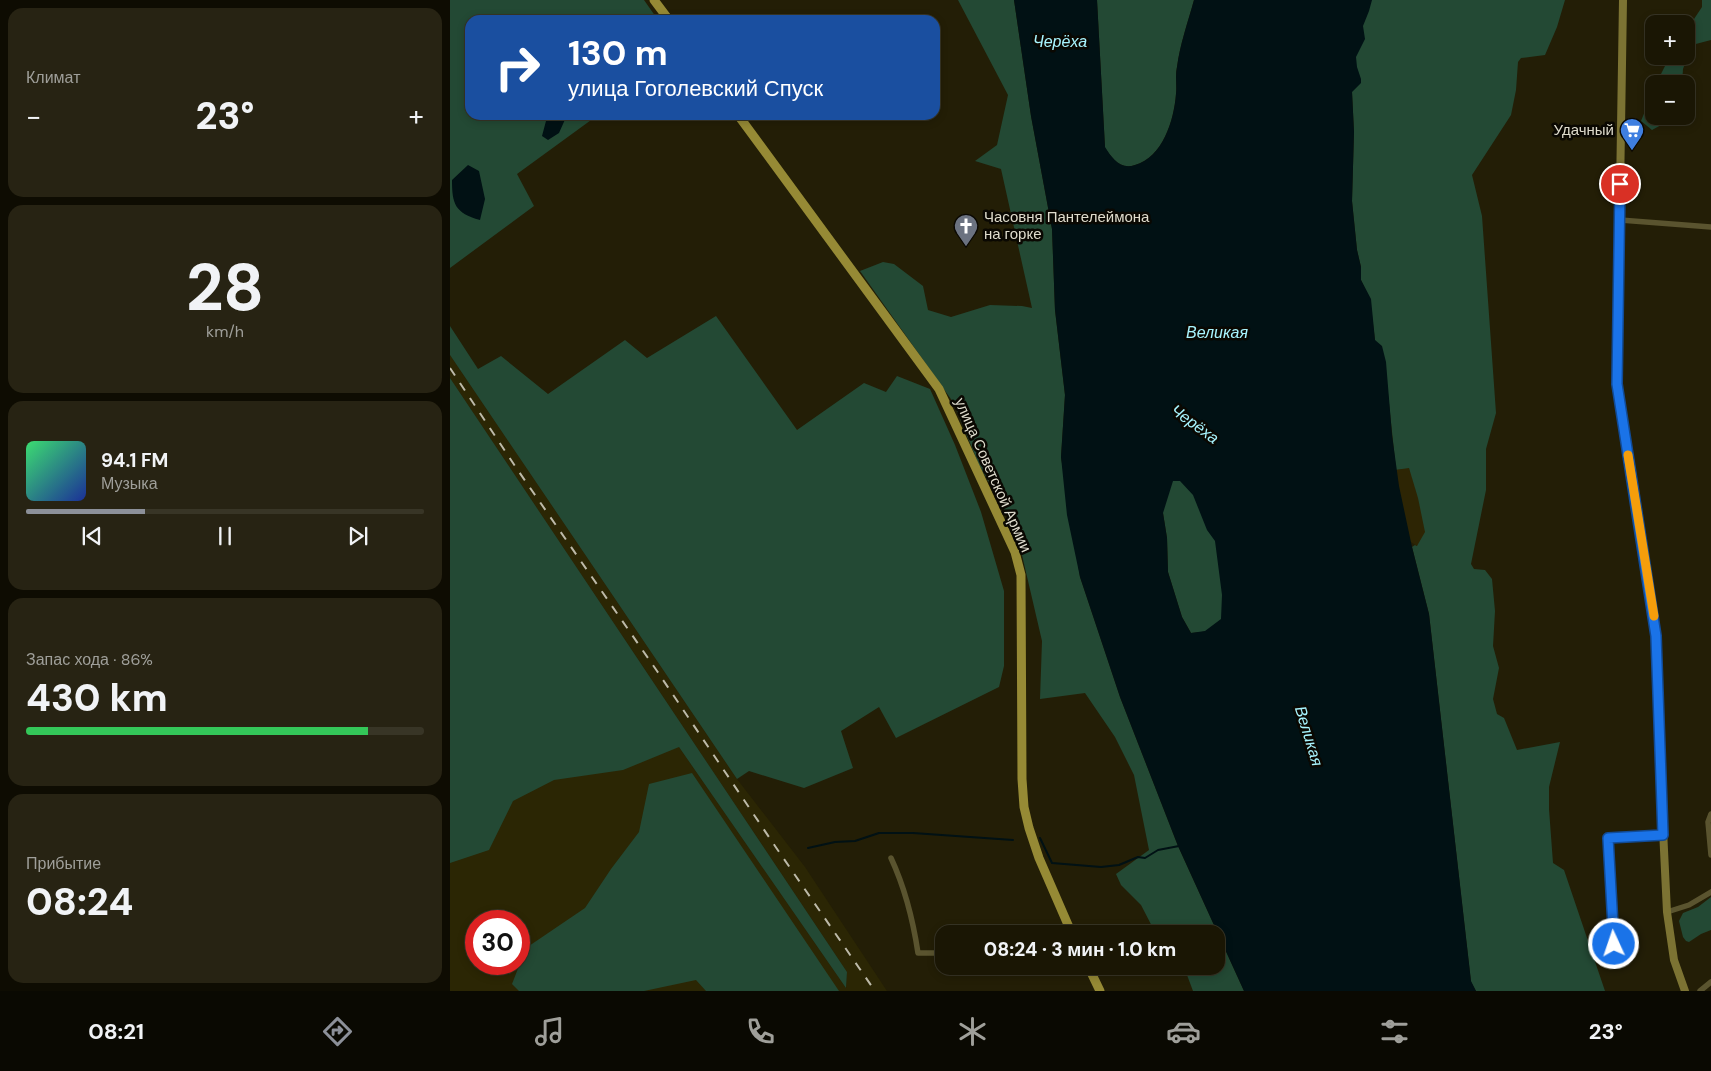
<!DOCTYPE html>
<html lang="ru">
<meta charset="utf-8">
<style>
body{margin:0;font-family:"DM Sans",sans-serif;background:#272313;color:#f1f3f6;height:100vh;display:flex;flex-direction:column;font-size:19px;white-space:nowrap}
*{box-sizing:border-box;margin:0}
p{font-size:16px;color:#9f9f9a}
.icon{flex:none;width:28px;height:28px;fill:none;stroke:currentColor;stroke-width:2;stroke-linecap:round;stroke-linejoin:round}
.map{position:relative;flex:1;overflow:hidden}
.sheet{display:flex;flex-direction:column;gap:8px;padding:8px;background:#0e0c02;width:450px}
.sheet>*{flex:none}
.banner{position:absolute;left:15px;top:15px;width:475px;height:105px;border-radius:15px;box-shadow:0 2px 8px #0003,0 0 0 1px #383526;background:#1a4fa0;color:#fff;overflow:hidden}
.buttons{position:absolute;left:1195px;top:15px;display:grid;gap:10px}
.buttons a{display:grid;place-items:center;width:50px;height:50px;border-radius:10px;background:#1a1604;box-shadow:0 2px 8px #0003,0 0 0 1px #383526;font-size:25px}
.speed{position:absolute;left:15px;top:910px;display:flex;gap:10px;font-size:25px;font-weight:700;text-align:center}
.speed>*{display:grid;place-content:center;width:65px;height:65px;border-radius:50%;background:#1a1604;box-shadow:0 2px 8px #0003,0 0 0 1px #383526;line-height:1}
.speed .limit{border:8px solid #d22;background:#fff;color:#111}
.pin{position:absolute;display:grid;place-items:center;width:42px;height:42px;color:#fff;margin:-21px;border:2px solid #fff;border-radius:50%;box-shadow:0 1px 5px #0007}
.me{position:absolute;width:55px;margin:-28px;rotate:357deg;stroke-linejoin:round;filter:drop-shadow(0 0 4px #0008)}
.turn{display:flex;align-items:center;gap:18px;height:105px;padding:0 20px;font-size:22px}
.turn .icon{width:65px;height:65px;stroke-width:2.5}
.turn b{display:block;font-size:35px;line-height:42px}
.big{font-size:38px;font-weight:800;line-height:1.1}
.sheet .widget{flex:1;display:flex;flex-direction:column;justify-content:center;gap:8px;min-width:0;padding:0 18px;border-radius:15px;background:#272313}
.sheet .dial{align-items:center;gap:0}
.dial b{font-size:65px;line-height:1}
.song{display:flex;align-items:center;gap:15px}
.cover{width:60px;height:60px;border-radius:8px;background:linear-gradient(135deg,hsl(140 70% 55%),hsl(230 70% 35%))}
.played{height:5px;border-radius:2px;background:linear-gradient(90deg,#8c9099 30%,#383526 30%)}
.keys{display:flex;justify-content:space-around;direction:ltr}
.heat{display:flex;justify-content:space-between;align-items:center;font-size:28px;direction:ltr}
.charge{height:8px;border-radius:4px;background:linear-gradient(90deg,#34c759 86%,#383526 0)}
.trip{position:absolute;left:485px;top:925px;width:290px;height:50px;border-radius:15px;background:#1a1604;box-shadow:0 2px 8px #0003,0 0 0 1px #383526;font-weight:800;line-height:50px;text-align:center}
.menu{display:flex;height:80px;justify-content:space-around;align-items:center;background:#0a0902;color:#9f9f9a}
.menu .icon{width:35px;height:35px}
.menu .active{color:#8c9099}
.menu b{font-size:22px;color:#f1f3f6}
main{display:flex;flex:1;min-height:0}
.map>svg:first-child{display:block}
</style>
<main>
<section class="sheet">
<div class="widget"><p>Климат</p>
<div class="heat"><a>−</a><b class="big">23°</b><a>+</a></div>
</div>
<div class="widget dial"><b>28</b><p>km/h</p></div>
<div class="widget">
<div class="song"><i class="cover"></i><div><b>94.1 FM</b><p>Музыка</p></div></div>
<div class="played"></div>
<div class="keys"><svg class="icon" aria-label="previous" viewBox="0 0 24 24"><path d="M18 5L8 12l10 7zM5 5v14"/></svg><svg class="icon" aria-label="pause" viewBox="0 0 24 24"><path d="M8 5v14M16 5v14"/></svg><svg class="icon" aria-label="next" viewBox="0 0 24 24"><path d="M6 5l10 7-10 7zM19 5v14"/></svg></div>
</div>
<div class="widget"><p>Запас хода · 86%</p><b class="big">430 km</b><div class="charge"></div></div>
<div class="widget"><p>Прибытие</p><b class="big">08:24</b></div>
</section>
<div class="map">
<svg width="1261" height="991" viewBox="0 0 1261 991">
<rect width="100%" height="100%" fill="#231e06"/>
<path fill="#2b2604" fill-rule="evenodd" d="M0,355L287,779L355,867L437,991H0V754L220,734L396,988L397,972L0,378ZM26,921H69V964H26Z"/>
<path fill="#234934" d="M0,0H194L208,20H20V115H148L67,174L84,206L0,268Z
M508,0H564L581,116L602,229L605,310L615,395L611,457L630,577L670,697L728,846L794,991H743L734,967L728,966H766V934H706L691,905L671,885L666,874L699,850L684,775L665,737L635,693L590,699L592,641L572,555L557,515L529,465L503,402L410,271L433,262L444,264L473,286L478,310L501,317L540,305L572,306L582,308L551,169L525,161L547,145L558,95Z
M647,0H744C738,22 730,44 727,67C725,75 727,85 726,94C724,120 713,157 685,165C670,170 662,158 655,148Z
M902,0H1115L1107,27L1095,55L1071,58L1068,62L1066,90L1061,115L1022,175L1032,216L1046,413L1036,449V490L1021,564L1024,569L1035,570L1042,579L1045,611L1043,646L1049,668L1043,699L1047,714L1054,718L1067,750L1110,742L1099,787V809L1103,863L1114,870L1155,991H1026L1021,982L979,614L962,547L965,545L967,546L959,469L946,470L937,384L925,340L920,299L911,280V267L907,250L902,201L904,132L902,92Z
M1252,0H1261V40L1242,45L1233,69L1232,84H1206L1220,56H1236V31L1252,7Z
M1204,89V116H1218L1213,124L1202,130L1191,121Z
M266,316L347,430L414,383L436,392L447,376L480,389L505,445L531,512L554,591V666L549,687L446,738L429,707L391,731L403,768L354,788L299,771L287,779L0,355V326L28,369L51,356L98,394L175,340L197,358Z
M0,378L397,972L396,988L229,747L173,770L104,780L63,801L39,850L0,863Z
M741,467L806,627L741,633L732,617L718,572L717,538L713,513H712L713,480Z
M242,773L389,991H256L246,980L194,991H69L62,984L76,948L135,908L161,869L189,832L199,784Z
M1261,897V930L1251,934L1239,942L1236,941L1233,937L1229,921L1233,913L1248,907Z"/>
<path fill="#2d2504" d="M959,468L968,498L975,532L967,546L958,540L945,470Z"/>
<path fill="#011114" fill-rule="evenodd" d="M564,0H647L655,147C662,158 670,170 685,165C713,157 724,120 726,94C727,85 725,76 727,67C730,44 738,22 744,0H922L919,11L913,26L915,39L906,57L907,67L911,79V83L902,92L904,132L902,201L907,250L911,267V280L921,299L925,340L932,346L936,362L942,435L949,486L962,547L979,614L1021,981L1026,991H794L728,846L670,697L630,577L617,515L611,457L615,395L605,310L602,229L581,116ZM723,481H730L743,495L757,530L765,541L772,595L771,619L755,631L741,633L732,617L718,572L717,538L713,513Z
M95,115H117L109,133L98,140L92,136L96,121Z
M18,165L29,171L35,199L30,220C5,213 2,204 2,180Z"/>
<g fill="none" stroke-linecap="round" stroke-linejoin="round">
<path stroke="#011114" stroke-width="2" d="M590,838L602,863L651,867L669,865L688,857L695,858L708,850L729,846
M358,848L385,842L405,841L429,833H463L563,840"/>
<path stroke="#5a542f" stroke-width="5.5" d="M1170,220L1261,227
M1261,814L1258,822L1261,855
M441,858C455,888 463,920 468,953H494
M1217,912L1239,905L1261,892
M1164,962L1158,838L1213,835
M1250,991L1261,982"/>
<path stroke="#7c7333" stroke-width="8" d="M1173,0L1167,384L1207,636L1211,788L1217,912L1224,960L1235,991"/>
<path stroke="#968a35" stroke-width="9" d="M204,0L219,20
M288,115L489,389L565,552L571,575L572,779L574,807L579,828L589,858L622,934
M638,966L650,991"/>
<path stroke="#bdbaa9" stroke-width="2" stroke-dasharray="9 9" stroke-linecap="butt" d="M0,368L67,469L207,671L325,846L425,991"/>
</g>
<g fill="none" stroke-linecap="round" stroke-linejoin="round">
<g stroke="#114b97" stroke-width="12">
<path id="route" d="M1164,944L1158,838L1213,835L1206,636L1167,384L1170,184"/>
</g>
<use href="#route" stroke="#1a73e8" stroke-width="9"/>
<path stroke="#f59e0b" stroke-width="9" d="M1178,455L1204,616"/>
</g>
<defs>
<g id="supermarket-pin" transform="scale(1.25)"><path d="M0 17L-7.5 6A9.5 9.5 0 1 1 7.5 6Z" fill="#3f7fe0" stroke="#0a0802"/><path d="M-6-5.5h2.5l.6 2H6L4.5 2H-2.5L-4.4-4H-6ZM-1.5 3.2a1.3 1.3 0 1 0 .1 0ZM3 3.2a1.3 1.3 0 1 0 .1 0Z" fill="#fff"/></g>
<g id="church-pin" transform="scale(1.25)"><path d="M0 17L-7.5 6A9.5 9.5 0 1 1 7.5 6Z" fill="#6b7280" stroke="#0a0802"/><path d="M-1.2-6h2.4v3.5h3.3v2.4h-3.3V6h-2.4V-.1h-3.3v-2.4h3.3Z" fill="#fff"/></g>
</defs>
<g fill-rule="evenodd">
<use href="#supermarket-pin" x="1182" y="130"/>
<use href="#church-pin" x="516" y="226"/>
</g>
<g text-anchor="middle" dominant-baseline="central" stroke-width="5" stroke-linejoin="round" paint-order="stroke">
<g font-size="15" fill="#dfdccd" stroke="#0a0802" text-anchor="end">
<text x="1164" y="130">Удачный</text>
<text x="534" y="217" text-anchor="start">Часовня Пантелеймона<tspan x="534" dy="17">на горке</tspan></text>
</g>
<g font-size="15" fill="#dfdccd" stroke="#0a0802">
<text transform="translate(543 475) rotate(66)">улица Советской Армии</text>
</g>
<g font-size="16" font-style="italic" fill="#a8f4fe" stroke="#0a0802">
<text x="610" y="41">Черёха</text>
<text x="767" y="332">Великая</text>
<text transform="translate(745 424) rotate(36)">Черёха</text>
<text transform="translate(859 736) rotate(73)">Великая</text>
</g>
</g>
</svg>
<div class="buttons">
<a>+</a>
<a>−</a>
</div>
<div class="speed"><div class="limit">30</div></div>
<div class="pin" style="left:1170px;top:184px;background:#d93025"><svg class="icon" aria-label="arrive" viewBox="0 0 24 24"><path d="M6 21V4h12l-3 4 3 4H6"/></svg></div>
<svg class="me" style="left:1164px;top:944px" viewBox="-20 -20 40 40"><circle r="17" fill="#1a73e8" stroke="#fff" stroke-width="3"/><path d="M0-11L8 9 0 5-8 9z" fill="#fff"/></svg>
<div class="trip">08:24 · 3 мин · 1.0 km</div>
<div class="banner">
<div class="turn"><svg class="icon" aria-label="right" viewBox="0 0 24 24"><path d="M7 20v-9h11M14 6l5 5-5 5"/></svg><div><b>130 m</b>улица Гоголевский Спуск</div></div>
</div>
</div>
</main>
<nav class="menu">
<b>08:21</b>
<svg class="icon active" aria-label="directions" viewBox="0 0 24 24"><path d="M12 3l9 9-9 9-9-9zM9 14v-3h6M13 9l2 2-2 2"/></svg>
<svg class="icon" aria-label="music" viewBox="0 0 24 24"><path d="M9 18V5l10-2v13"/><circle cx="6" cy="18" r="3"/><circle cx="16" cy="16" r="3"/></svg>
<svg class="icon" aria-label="phone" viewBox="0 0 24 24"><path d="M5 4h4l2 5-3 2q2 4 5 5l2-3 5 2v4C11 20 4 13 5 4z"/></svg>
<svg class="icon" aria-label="climate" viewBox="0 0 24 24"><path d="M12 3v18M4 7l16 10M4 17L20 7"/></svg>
<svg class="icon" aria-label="car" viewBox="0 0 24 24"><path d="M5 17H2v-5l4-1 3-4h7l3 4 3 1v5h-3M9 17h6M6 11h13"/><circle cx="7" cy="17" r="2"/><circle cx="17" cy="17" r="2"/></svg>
<svg class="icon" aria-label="filters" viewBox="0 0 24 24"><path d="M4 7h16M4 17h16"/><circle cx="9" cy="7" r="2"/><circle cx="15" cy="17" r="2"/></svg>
<b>23°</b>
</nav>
